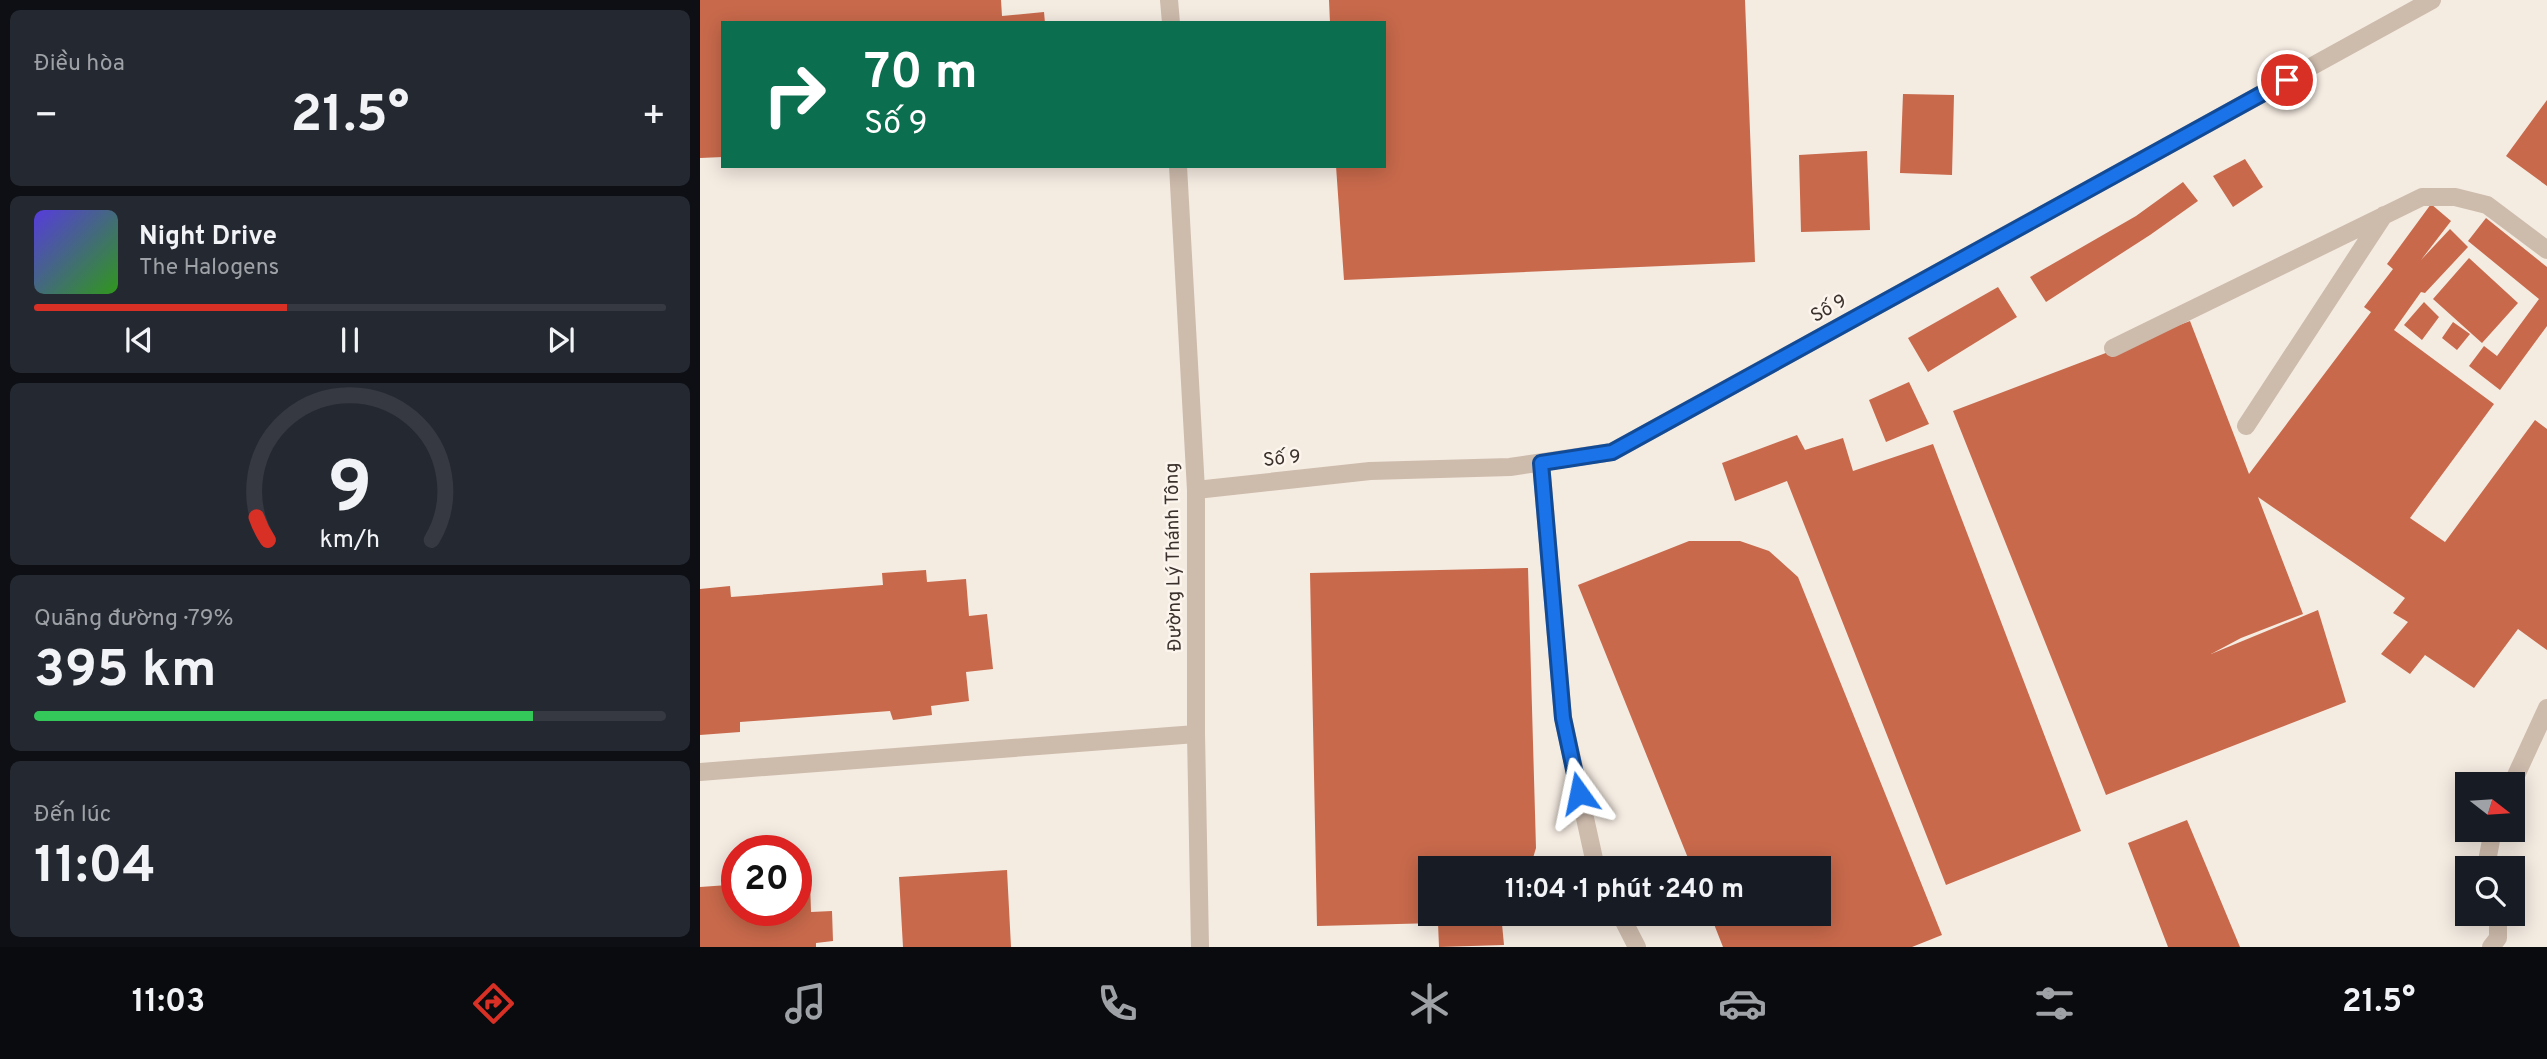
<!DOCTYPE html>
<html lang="vi">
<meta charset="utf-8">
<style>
body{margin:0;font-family:Overpass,sans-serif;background:#242831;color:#f1f3f6;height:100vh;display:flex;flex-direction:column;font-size:26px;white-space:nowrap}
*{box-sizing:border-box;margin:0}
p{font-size:23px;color:#9ea1a6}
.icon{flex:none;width:38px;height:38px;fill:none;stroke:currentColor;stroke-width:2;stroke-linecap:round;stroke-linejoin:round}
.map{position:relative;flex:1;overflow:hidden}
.details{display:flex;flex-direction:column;gap:10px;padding:10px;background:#0d0f14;width:700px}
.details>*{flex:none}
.banner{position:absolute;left:21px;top:21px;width:665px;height:147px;border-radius:0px;box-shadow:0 4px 18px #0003;background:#0b6e4f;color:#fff;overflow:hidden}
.needle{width:46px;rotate:107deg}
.fabs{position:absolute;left:1755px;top:772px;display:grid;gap:14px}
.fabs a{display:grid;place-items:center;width:70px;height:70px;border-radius:0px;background:#171b24;box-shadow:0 4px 18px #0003;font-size:35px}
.speed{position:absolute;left:21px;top:835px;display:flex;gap:14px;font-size:35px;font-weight:700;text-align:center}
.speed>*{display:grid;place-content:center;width:91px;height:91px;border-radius:50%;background:#171b24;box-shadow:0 4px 18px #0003;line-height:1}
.speed .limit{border:10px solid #d22;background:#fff;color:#111}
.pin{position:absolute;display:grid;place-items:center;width:60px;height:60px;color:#fff;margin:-30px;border:4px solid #fff;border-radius:50%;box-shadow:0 2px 7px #0007}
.me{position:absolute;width:77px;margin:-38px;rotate:348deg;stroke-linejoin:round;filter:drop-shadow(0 0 5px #0008)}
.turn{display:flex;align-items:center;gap:24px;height:147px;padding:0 28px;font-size:32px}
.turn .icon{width:91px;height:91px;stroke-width:2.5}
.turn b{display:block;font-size:49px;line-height:60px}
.big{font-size:52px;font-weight:700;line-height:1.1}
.details .tile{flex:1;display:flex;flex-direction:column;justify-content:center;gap:10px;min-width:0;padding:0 24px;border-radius:10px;background:#242831}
.details .dial{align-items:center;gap:0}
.dial svg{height:182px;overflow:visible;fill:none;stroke:#363941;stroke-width:7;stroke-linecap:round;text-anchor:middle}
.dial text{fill:#f1f3f6;stroke:none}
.song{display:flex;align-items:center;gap:21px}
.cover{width:84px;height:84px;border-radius:10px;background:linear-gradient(135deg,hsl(250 70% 55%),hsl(110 70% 35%))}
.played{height:7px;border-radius:4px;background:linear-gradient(90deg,#d93025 40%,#363941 40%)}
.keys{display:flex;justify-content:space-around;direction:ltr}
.heat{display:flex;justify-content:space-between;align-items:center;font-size:38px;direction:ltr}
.charge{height:10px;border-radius:5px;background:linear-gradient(90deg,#34c759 79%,#363941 0)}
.trip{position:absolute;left:718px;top:856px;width:413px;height:70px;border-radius:0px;background:#171b24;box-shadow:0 4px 18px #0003;font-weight:700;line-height:70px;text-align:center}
.tabs{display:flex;height:112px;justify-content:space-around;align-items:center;background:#090b0e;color:#9ea1a6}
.tabs .icon{width:49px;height:49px}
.tabs .selected{color:#d93025}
.tabs b{font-size:32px;color:#f1f3f6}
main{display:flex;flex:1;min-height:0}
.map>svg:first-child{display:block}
</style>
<main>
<section class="details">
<div class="tile"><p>Điều hòa</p>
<div class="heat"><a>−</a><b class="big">21.5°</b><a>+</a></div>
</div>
<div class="tile">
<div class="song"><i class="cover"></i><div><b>Night Drive</b><p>The Halogens</p></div></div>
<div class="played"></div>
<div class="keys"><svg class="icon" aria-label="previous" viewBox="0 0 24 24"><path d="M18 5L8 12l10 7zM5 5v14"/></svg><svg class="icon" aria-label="pause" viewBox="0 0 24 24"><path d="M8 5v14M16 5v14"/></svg><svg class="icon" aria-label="next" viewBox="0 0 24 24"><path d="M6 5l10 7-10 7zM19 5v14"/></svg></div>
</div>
<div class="tile dial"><svg viewBox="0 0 100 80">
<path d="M14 69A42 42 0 1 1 86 69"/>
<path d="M14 69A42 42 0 0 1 9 59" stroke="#d93025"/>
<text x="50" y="56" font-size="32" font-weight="700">9</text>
<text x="50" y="72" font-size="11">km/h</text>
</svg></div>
<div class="tile"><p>Quãng đường · 79%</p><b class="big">395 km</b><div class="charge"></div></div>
<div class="tile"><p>Đến lúc</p><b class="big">11:04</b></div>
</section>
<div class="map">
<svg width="1847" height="947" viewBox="0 0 1847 947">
<rect width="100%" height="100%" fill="#f4ebe1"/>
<path fill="#c8694b" d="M0,0H301L302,16L344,12L345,23H23V157L0,158Z
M629,0H1045L1055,262L644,280L636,166H684V23H630Z
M1203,94L1254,95L1252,175L1200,173Z
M1847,100V186L1806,156Z
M1167,151L1170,230L1101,232L1099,155Z
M1545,159L1563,187L1533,207L1513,176Z
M1483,182L1498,201L1450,235L1346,302L1330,277L1436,216Z
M1731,204L1751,221L1721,260L1750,229L1768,247L1725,293L1721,292L1694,330L1794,404L1710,518L1745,542L1835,420L1847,429V650L1818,629L1774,688L1725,655L1710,674L1681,654L1708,622L1693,613L1705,598L1558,497L1603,614L1541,638L1511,654L1618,610L1646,702L1406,795L1253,411L1490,321L1549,474L1671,312L1664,307L1693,269L1687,264Z
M1786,218L1847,267V326L1800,390L1769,366L1784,346L1797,356L1839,299L1768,241Z
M1769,258L1818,303L1782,343L1733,299Z
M1298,287L1317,317L1228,372L1208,338Z
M1724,302L1739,317L1722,340L1704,325Z
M1753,322L1770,334L1757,350L1742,338Z
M1209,382L1229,424L1186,442L1169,400Z
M1097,435L1105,450L1143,438L1153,471L1233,444L1381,831L1246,885L1087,481L1035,501L1022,463Z
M989,541H1040L1069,551L1098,577L1242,935L1212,947H1023L1010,914H1118V868H992L878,585Z
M828,568L836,848L830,868H730V914H819L816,923L802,924L804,945L739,947L738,923L617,926L610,573Z
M226,570L227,582L266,579L269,616L287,614L293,669L266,672L269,701L231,706L232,715L193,720L190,711L40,722V732L0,735V589L30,586L31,597L183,585L182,573Z
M1487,820L1540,947H1468L1428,843Z
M37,866V910H96V882L110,881L111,912L132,911L133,941L116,943V947H0V887L28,885L27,867Z
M307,870L311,947H203L199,877Z"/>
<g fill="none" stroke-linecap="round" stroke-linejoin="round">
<path stroke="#cdbbac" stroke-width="18" d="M469,0L471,23
M478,166L496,490V734L500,947
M1413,348L1722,197H1755L1787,205L1847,250
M1546,426L1684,215
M841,463L863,718L896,868
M496,490L670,471L810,467L912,452L1732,0
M0,772L496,734
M1812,784L1847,708
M1792,868L1788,856L1793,830
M920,914L937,947
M1791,947L1798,938V914"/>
</g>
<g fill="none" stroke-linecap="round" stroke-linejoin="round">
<g stroke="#114b97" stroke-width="18">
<path id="route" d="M879,793L863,718L841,463L912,452L1587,80"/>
</g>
<use href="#route" stroke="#1a73e8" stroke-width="12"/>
</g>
<g text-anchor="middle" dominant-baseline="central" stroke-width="5" stroke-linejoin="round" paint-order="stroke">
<g font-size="19" fill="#3b302b" stroke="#fbf5ee">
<text transform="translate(1129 309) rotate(-29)">Số 9</text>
<text transform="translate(582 459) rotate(-6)">Số 9</text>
<text transform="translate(474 557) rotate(-91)">Đường Lý Thánh Tông</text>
</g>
</g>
</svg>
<div class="fabs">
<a><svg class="needle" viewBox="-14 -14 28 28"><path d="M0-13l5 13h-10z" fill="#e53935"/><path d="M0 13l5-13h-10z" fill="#9ea1a6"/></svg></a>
<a><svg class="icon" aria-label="search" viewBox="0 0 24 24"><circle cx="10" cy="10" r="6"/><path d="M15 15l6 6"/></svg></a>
</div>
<div class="speed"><div class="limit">20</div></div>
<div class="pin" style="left:1587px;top:80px;background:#d93025"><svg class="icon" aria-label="arrive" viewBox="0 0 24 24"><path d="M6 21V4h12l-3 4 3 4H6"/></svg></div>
<svg class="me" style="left:879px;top:793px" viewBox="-20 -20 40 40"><path d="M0-17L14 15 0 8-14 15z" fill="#1a73e8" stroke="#fff" stroke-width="4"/></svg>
<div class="trip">11:04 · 1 phút · 240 m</div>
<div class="banner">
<div class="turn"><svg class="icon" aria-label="right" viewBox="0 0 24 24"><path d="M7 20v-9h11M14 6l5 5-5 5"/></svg><div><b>70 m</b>Số 9</div></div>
</div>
</div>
</main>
<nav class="tabs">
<b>11:03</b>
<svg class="icon selected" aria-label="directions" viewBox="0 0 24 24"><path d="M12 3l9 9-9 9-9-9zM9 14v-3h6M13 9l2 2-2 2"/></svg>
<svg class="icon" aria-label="music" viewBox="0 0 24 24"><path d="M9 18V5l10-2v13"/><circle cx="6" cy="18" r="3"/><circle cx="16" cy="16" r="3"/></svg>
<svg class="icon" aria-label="phone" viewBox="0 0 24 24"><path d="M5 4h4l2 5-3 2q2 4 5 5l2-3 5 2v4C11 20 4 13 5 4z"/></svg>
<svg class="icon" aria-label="climate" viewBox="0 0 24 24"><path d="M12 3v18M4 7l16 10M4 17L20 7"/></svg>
<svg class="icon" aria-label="car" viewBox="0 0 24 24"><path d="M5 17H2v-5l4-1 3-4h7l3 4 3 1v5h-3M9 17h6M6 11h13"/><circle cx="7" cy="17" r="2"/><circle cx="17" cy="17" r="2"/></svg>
<svg class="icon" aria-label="filters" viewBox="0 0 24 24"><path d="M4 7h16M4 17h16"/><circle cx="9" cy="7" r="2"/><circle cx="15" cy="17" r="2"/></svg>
<b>21.5°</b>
</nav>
